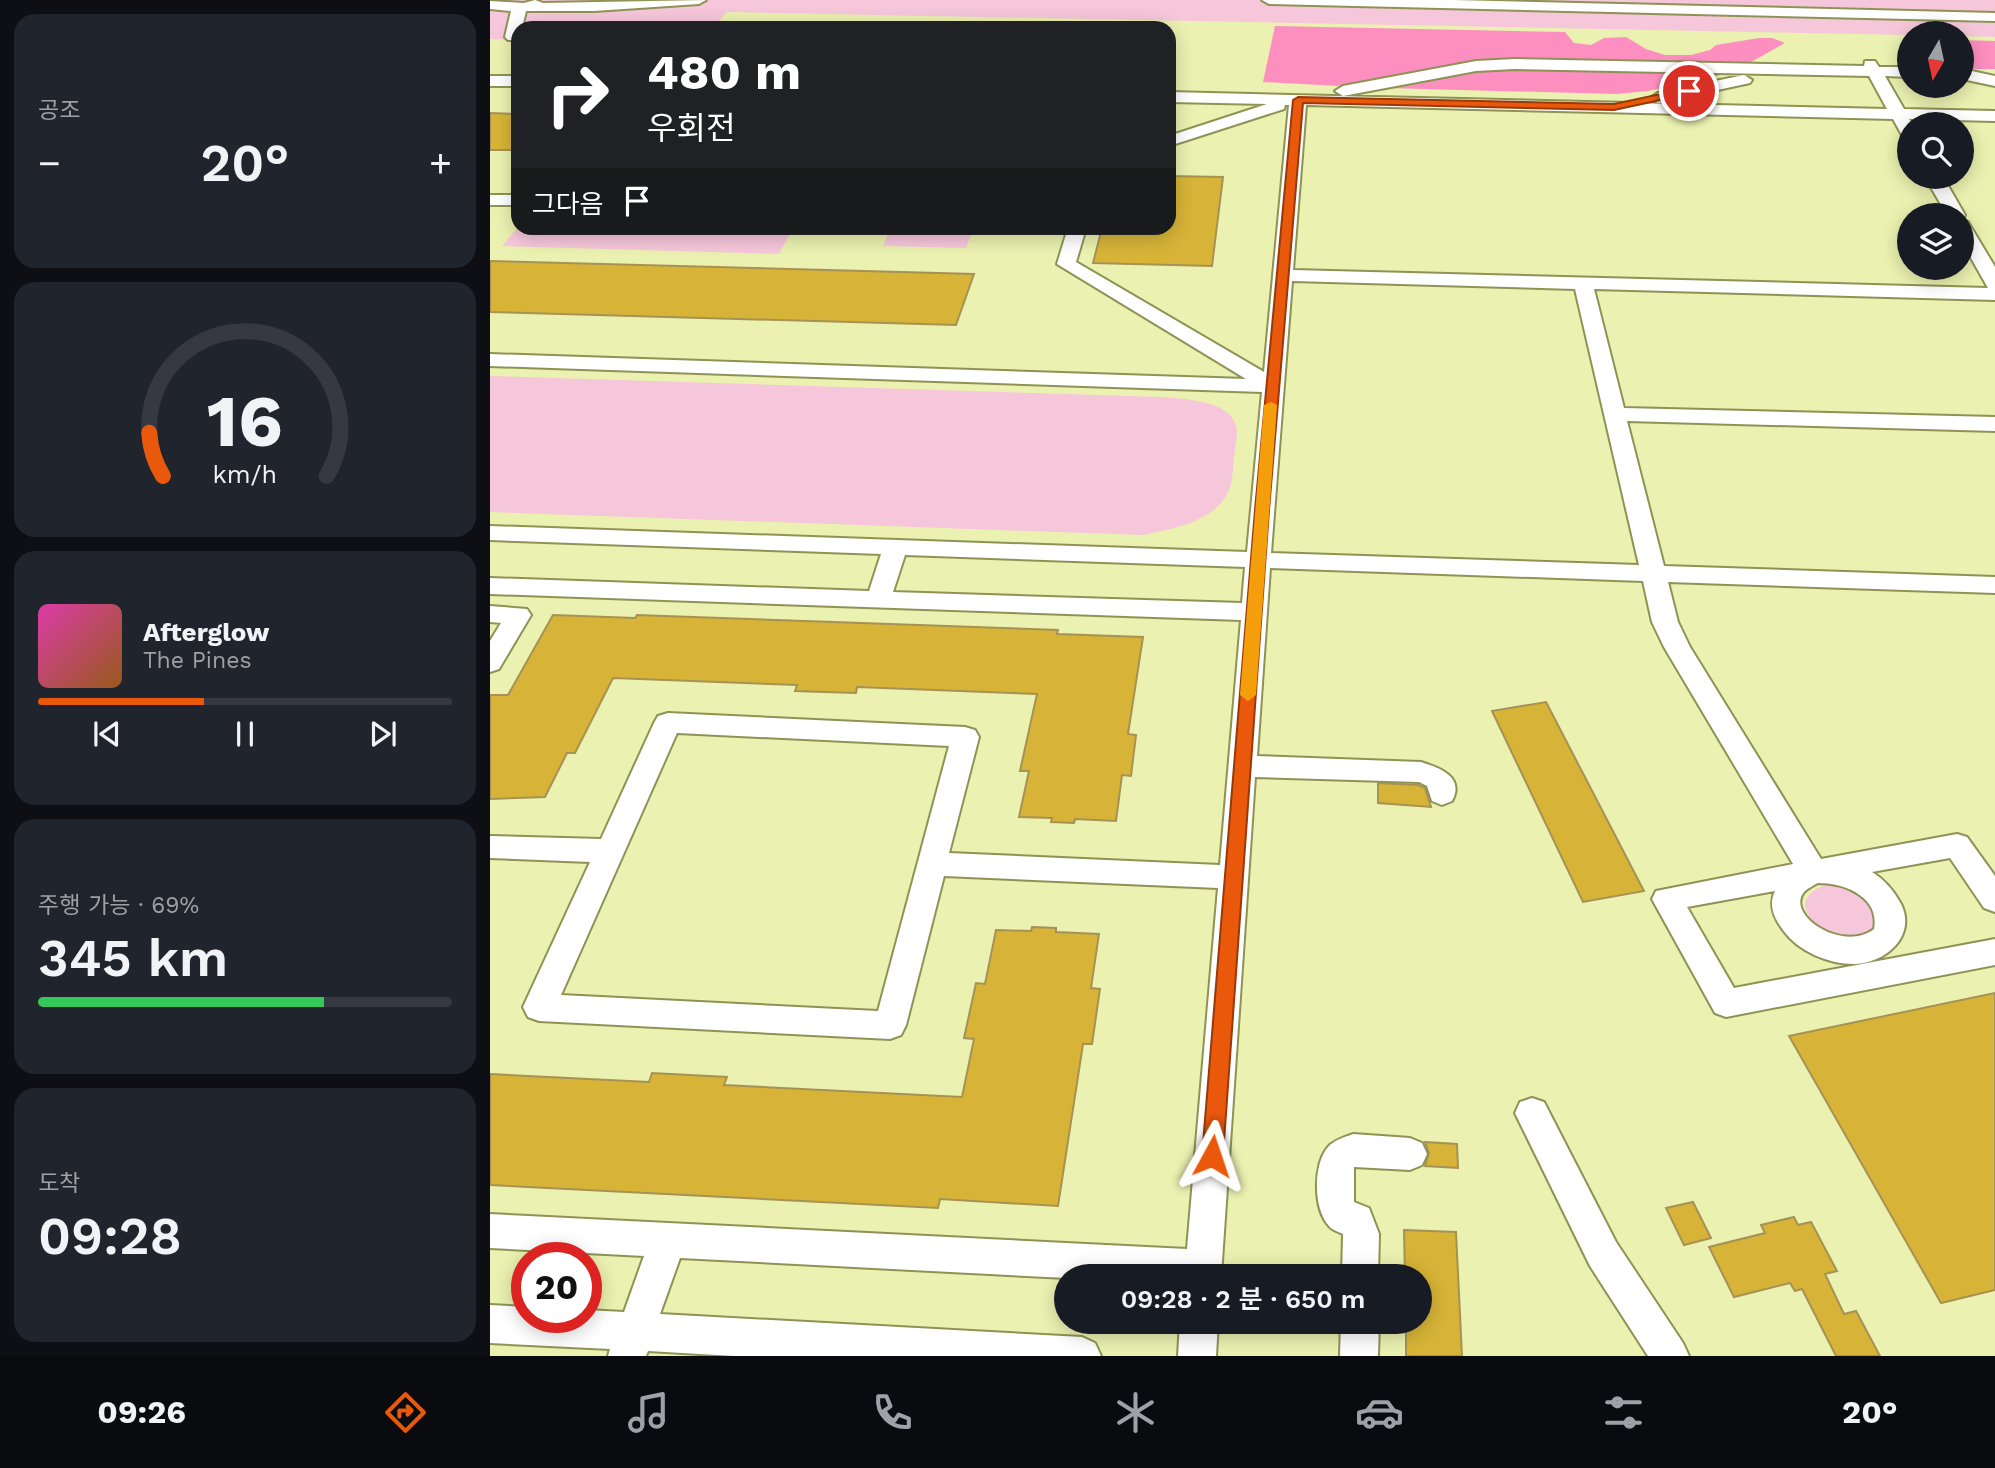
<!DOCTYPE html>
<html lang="ko">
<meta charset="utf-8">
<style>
body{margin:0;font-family:"Work Sans","Noto Sans KR",sans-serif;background:#20242c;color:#f1f3f6;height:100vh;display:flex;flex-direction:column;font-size:26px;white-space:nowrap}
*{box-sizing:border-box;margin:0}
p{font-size:23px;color:#9ea1a6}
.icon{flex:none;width:38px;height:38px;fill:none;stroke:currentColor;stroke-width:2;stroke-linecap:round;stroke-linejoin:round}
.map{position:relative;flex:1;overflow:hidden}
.drawer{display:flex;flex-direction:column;gap:14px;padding:14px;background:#0d0f14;width:490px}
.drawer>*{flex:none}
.guide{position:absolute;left:21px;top:21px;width:665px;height:214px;border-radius:21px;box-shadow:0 4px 18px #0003;background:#202124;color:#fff;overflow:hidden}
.needle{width:46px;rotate:189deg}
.controls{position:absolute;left:1407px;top:21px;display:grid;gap:14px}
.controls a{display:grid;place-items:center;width:77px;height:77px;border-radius:50%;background:#171b24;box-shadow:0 4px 18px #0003;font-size:35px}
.speed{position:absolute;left:21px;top:1242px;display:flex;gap:14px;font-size:35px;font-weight:700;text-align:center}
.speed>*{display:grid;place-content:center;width:91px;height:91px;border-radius:50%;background:#171b24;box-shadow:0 4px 18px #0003;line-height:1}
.speed .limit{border:10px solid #d22;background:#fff;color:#111}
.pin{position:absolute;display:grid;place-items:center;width:60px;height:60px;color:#fff;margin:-30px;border:4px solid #fff;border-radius:50%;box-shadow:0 2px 7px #0007}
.me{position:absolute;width:77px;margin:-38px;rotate:5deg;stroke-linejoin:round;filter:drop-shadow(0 0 5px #0008)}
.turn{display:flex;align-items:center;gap:24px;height:147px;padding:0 21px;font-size:32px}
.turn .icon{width:91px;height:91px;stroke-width:2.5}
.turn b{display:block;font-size:49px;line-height:60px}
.then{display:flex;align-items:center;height:66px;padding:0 21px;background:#0003;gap:14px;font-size:26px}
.big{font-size:52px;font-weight:600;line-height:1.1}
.drawer .widget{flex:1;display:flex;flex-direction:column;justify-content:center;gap:10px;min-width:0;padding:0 24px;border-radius:21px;background:#20242c}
.drawer .dial{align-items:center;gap:0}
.dial svg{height:182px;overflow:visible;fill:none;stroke:#363941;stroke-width:7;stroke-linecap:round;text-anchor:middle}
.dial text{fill:#f1f3f6;stroke:none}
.song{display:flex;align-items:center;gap:21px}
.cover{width:84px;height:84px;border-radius:10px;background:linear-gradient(135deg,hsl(320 70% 55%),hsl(30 70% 35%))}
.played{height:7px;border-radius:4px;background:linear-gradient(90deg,#ea580c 40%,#363941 40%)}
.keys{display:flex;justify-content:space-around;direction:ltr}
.heat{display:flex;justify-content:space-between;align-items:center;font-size:38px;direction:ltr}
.charge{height:10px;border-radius:5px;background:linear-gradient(90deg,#34c759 69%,#363941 0)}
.trip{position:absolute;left:564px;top:1264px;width:378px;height:70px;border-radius:35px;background:#171b24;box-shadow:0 4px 18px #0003;font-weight:600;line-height:70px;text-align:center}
.tab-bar{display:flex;height:112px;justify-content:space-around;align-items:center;background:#090b0e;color:#9ea1a6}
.tab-bar .icon{width:49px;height:49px}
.tab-bar .selected{color:#ea580c}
.tab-bar b{font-size:32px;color:#f1f3f6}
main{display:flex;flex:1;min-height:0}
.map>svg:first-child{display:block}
</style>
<main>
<section class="drawer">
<div class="widget"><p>공조</p>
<div class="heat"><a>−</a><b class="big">20°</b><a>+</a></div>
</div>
<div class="widget dial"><svg viewBox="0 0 100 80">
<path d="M14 69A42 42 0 1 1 86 69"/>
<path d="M14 69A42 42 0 0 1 8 50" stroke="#ea580c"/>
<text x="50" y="56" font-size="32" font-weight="700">16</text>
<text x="50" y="72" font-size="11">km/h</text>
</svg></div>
<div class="widget">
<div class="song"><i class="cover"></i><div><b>Afterglow</b><p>The Pines</p></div></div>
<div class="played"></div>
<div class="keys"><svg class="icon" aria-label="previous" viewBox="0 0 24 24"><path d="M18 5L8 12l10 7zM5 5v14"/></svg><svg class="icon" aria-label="pause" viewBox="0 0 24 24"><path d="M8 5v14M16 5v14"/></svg><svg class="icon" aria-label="next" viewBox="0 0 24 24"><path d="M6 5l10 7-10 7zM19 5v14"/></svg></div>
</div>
<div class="widget"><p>주행 가능 · 69%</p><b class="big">345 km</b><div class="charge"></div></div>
<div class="widget"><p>도착</p><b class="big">09:28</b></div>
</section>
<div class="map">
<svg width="1505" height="1356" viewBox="0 0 1505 1356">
<rect width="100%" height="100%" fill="#ebf1b0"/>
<path fill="#f6c7da" d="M0,0H1505V37L1472,36V33L1419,35L237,12L222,28H28V40L0,39Z
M28,227V228H303L289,254L12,246Z
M401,228H413L483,230L476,248L393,246Z
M0,376L673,397C694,399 744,400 747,430C747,438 745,448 744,457C743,465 743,475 741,484C731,521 683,529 652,535L0,512Z
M1336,885C1348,886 1358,887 1368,893C1384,903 1395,931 1370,938C1336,946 1287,901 1336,885Z"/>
<path fill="#fc8fc0" d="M785,26L1075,32L1084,43L1101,45L1114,38L1136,37L1156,49L1175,55H1201L1220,50L1226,45L1269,38H1282L1295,43L1256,65L981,64L848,86L773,82Z
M1472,40L1505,41V69H1472Z
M1022,67L1240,73L1158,91L1126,94L895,88L983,70Z"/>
<path fill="#d7b437" stroke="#a59254" stroke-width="2" d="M0,113L28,114V150H0Z
M679,176L733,177L722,266L603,263L612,228H679Z
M0,261L484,274L466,325L0,312Z
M63,615L145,618L147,615L568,630L567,634L653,637L638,734L646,735L641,776L632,775L626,821L585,819L584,823L561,822L562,818L529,817L539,771H530L547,694L367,687L366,693L305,691L307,685L123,678L85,753H77L55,797L0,799V695H18Z
M1056,702L1154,891L1093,902L1002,711Z
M888,783L928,785L935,788L941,807L888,803Z
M542,927L566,928V932L609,934L601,988L610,989L602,1044H593L568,1206L450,1199L448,1208L0,1185V1074L159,1082L162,1073L237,1077L234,1085L472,1097L484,1039L474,1038L486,983L495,984L506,930L541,931Z
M1505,993V1290L1451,1303L1299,1036Z
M935,1142L967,1144L968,1168L935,1166L939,1153Z
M1203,1202L1221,1238L1194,1245L1176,1208Z
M1304,1217L1308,1225L1321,1222L1347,1271L1335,1274L1354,1314L1366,1311L1390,1356H1346L1312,1289L1305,1291L1300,1283L1244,1297L1219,1247L1275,1233L1271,1225Z
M914,1230L966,1232L972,1356H916V1321H929V1276H915Z"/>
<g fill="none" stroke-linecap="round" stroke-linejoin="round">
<g stroke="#8e9355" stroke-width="4">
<path id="minor" d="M45,0L53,3L216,0L209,4L104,11H36L32,28H28V40H18L15,37L21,11L0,9V1L34,3Z
M772,0H964L1505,13V21L779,4Z
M1025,59L1374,66L1375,61H1385L1389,67H1419V77L1395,76L1414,109L1505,111V121L1419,119L1422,124H1419V138L1413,137L1403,119L816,105L803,270L1498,288L1472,242V221L1478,222L1505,267V300L1104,289L1134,408L1505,417V431L1137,421L1174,566L1505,577V593L1178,582L1188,622L1200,647L1331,859L1467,834L1477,837L1505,876V912L1494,908L1460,858L1382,872C1395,880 1404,891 1411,904C1427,936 1395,964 1364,964C1338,964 1308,951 1293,930C1284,918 1278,905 1285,891L1197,907L1244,988L1505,939V965L1236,1017L1225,1013L1162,899L1166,891L1303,864L1174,647L1162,622L1153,581L780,568L767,756L931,762C950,768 975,777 962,801L952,805L942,801L937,786L929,782L765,777L731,1276H576V1278L190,1258L170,1314L592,1337L605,1343L611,1356H244L158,1351L156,1356H118L120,1349L0,1343V1305L37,1307V1318H96V1310L134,1312L154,1256L0,1248V1214L697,1249L728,888L454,876L416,1025L411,1035L400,1039L49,1021L38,1017L33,1007L100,862L0,858V836L111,839L164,723L168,716L178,713L475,727L485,730L489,737L459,853L730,865L751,620L0,594V578L379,591L391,554L0,540V526L757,552L772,392L0,366V354L756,379L567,264L578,228H596L586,262L774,372L799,105H795L794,109L679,146V136L777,104L679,102V92L1397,109L1379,76L1025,69L986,71L853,96L845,91L853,86L986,61ZM802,281L1085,289L1149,565L781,553ZM415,555L755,567L752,603L403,592ZM187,733L459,746L388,1011L71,995ZM1328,883C1355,883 1390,897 1384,929C1353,953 1295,915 1314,892C1317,889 1324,885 1328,883Z
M1472,69L1505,76V86L1472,79Z
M1254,75L1262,80L1260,83L1168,103L1160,98L1168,93Z
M0,76H28V86H0Z
M1435,177H1453L1475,215L1472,219V215H1457Z
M0,195H28V205H0Z
M0,606L37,609L41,615L9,669L0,672V641L11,623L0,622Z
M1042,1098L1054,1102L1126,1242L1193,1343L1199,1356H1158L1100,1266L1025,1113L1030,1102Z
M863,1134L920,1138L932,1143L937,1154L932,1165L920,1170L864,1167V1202L879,1208L889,1234L888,1276H852L853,1234C849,1232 842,1230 839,1226C823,1209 823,1164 838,1147C844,1140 855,1137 863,1134Z
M690,1321H728L726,1356H688Z
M851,1321H889L888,1356H850Z"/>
</g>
<use href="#minor" fill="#fff" fill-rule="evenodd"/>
</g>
<path fill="#ea580c" stroke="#983908" stroke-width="2" d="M1199,88L1204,91L1203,93L1124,110L813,103L779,510L733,1156L729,1163L722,1166L715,1163L712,1156L765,510L803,100L808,97L1124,104Z"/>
<path fill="#f59e0b" d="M781,402L787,405L766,695L758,701L750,695L774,405Z"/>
</svg>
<div class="controls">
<a><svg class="needle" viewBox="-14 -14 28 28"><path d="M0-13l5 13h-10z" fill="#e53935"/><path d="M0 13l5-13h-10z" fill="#9ea1a6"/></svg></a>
<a><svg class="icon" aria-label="search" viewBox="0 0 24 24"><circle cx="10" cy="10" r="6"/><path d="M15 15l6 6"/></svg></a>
<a><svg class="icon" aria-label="layers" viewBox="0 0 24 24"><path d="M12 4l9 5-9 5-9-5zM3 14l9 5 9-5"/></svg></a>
</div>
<div class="speed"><div class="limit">20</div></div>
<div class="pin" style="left:1199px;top:91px;background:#d93025"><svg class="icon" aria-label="arrive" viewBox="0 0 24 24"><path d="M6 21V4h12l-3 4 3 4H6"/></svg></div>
<svg class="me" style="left:722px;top:1156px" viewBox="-20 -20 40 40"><path d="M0-17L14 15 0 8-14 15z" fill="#ea580c" stroke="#fff" stroke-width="4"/></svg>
<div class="trip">09:28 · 2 분 · 650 m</div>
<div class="guide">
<div class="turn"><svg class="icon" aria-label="right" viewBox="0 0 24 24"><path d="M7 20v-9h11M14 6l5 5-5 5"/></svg><div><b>480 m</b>우회전</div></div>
<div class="then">그다음<svg class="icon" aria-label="arrive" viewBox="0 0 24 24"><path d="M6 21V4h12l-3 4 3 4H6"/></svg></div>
</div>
</div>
</main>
<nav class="tab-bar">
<b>09:26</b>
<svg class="icon selected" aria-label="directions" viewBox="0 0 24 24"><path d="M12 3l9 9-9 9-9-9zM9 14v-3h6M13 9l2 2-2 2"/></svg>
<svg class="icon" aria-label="music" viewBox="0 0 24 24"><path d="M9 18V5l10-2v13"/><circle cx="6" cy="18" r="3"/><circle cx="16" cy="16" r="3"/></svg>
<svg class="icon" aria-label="phone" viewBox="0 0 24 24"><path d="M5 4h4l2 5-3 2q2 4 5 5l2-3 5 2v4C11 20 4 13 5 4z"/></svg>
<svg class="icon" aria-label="climate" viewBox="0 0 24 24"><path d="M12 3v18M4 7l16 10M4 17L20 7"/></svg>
<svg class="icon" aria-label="car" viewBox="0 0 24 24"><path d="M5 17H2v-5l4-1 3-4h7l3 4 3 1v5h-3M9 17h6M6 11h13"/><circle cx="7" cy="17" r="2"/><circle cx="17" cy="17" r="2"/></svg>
<svg class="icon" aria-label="filters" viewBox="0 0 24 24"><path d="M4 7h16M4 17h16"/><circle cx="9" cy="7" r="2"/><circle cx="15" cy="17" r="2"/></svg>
<b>20°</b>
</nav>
